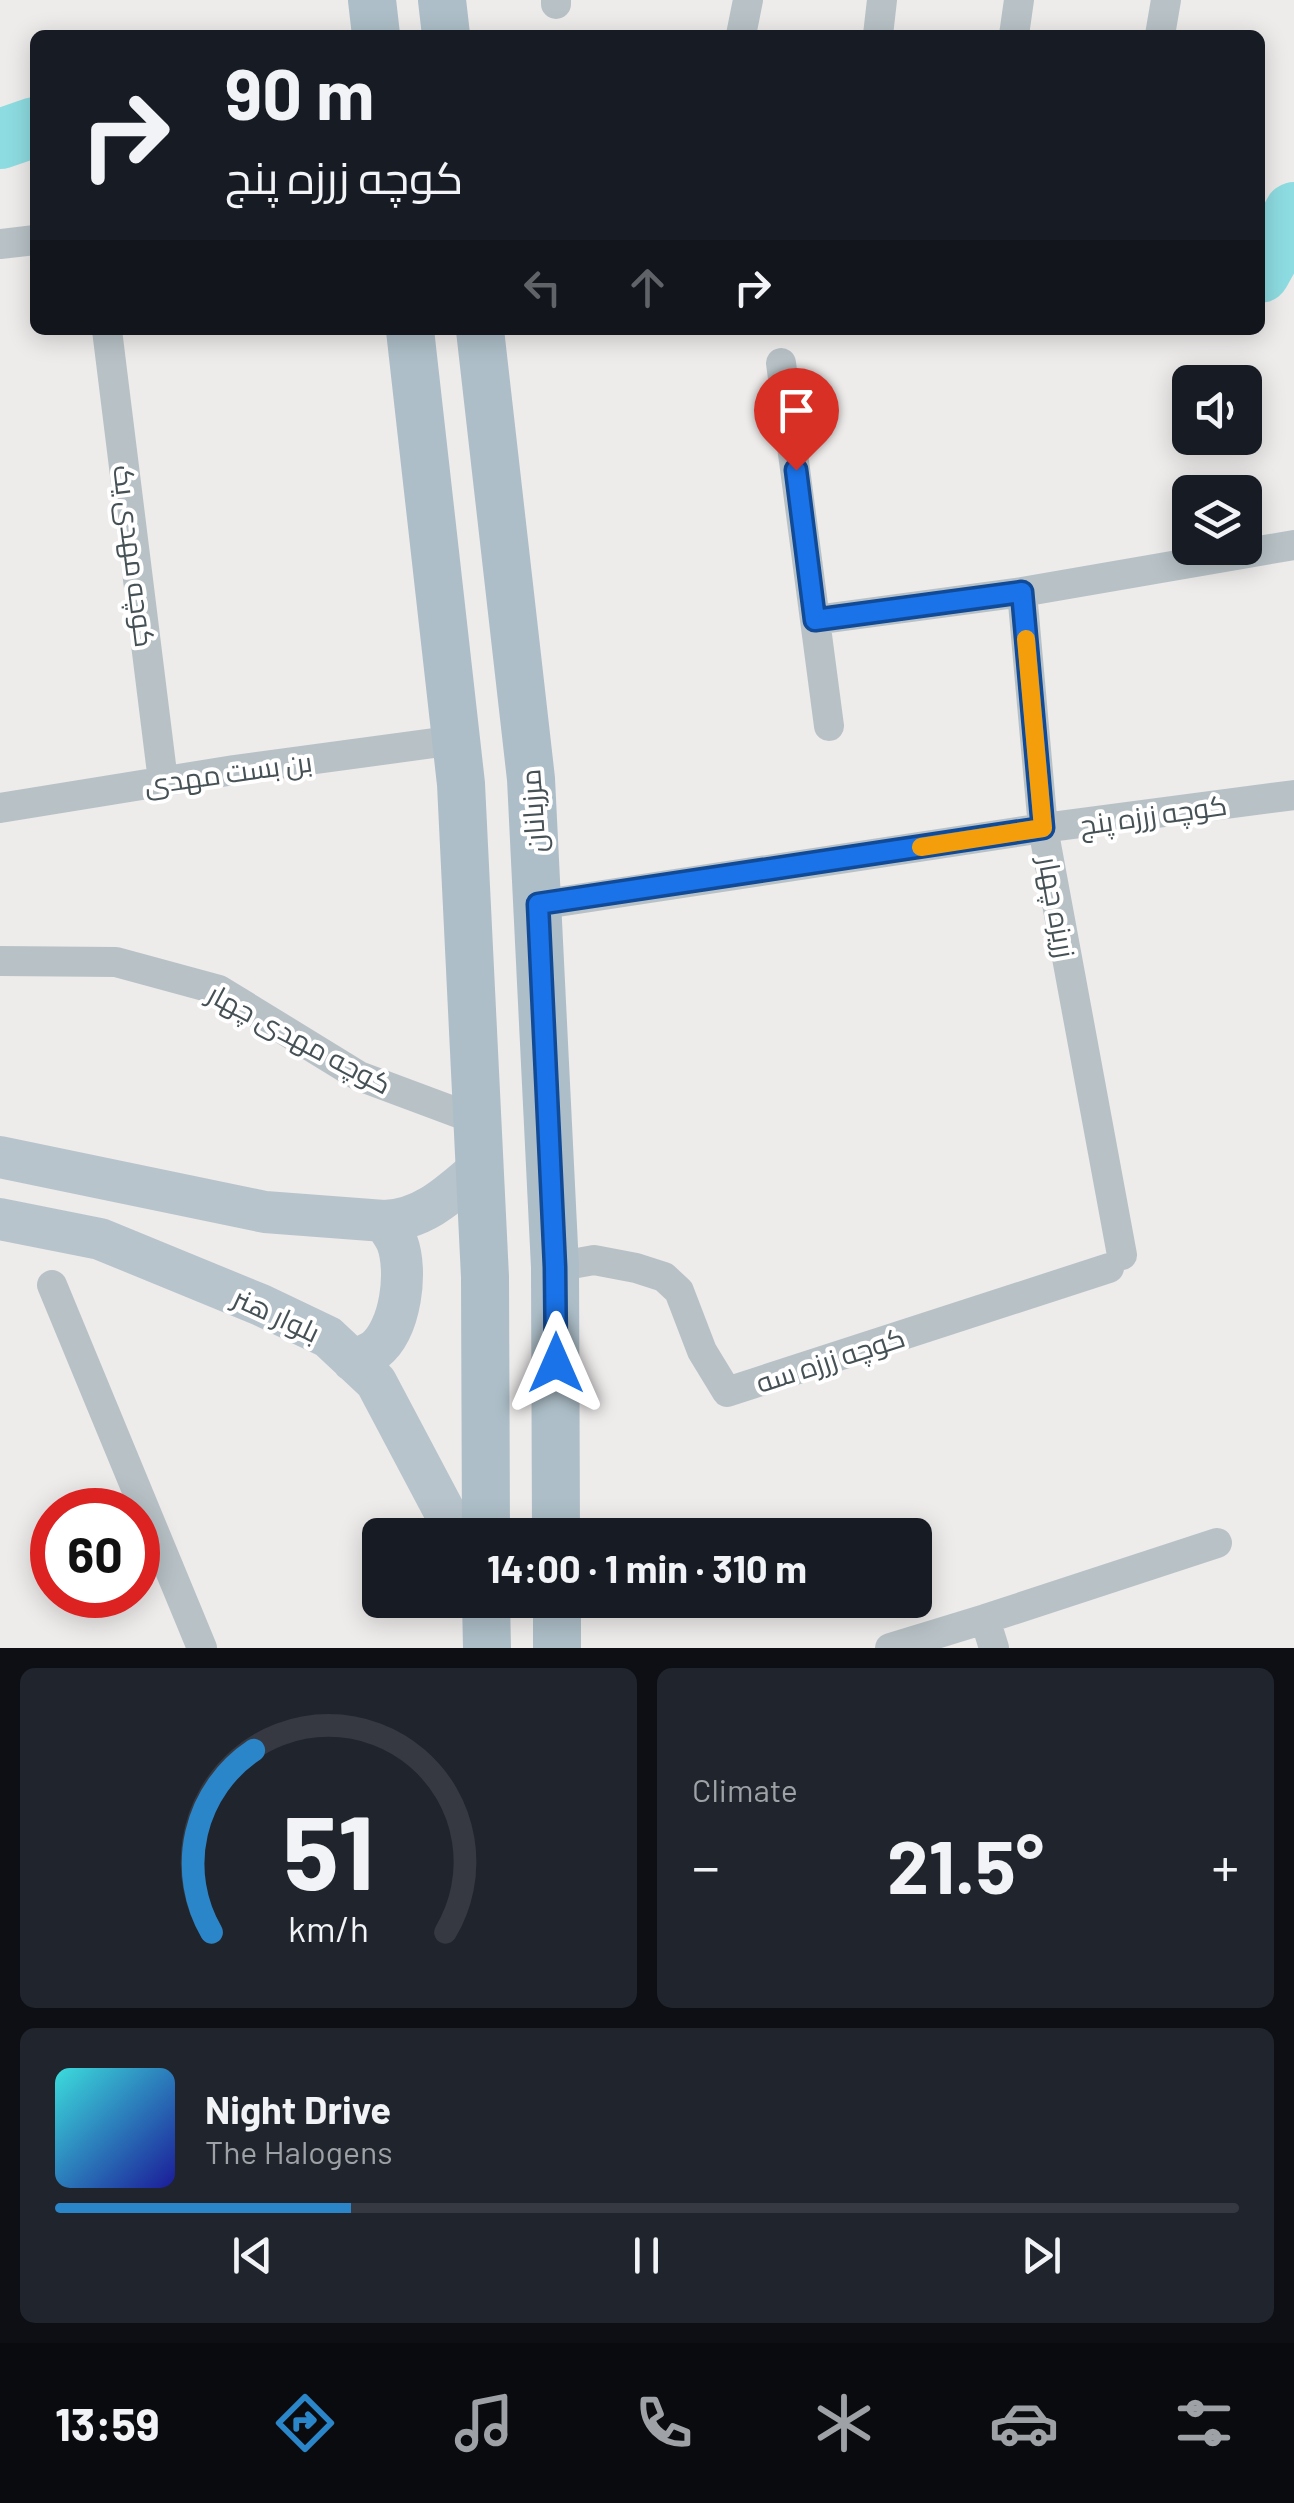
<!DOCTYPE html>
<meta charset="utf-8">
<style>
body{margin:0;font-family:Barlow,Cairo,sans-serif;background:#20242c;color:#f1f3f6;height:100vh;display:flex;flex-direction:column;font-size:38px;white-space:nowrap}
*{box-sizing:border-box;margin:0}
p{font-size:32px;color:#9ea1a6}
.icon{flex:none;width:55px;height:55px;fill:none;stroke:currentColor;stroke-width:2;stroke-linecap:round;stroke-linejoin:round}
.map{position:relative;height:1648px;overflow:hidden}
.details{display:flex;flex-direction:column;gap:20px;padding:20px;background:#0d0f14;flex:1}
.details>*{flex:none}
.hud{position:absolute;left:30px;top:30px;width:1235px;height:305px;border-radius:15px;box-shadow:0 5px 25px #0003;background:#171b24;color:#f1f3f6;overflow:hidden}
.fabs{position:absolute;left:1172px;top:365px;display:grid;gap:20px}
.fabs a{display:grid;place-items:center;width:90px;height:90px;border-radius:15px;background:#171b24;box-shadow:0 5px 25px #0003;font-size:50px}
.speed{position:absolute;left:30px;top:1488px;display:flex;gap:20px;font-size:50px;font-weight:700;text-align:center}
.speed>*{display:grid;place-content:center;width:130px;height:130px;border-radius:50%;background:#171b24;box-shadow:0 5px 25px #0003;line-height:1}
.speed .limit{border:15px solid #d22;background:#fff;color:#111}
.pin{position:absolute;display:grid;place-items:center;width:85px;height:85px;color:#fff;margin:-102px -42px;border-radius:50% 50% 50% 0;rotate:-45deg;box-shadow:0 0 10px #0007}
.pin .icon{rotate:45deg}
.me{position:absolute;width:110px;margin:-55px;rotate:0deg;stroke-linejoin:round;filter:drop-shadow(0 0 8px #0008)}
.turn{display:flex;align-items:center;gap:35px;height:210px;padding:0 30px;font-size:45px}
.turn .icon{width:130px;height:130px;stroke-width:2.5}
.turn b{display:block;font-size:70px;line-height:85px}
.lanes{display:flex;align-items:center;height:95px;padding:0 30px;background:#0003;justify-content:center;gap:50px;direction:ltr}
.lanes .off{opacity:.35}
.big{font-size:75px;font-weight:700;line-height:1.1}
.details .card{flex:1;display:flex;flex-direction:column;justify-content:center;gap:15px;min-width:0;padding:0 35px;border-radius:15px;background:#20242c}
.details .dial{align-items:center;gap:0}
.dial svg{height:260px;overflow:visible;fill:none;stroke:#363941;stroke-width:7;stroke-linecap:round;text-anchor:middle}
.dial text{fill:#f1f3f6;stroke:none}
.song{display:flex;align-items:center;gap:30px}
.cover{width:120px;height:120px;border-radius:15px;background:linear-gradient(135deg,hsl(180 70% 55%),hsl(240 70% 35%))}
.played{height:10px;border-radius:5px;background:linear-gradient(90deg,#2a85c9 25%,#363941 25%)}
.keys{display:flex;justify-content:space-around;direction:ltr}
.heat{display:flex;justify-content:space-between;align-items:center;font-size:55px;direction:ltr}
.details .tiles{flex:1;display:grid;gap:20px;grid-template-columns:1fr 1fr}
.card:last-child{grid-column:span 2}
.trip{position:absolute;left:362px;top:1518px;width:570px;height:100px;border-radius:15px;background:#171b24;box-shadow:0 5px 25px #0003;font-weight:700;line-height:100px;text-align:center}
.menu{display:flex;height:160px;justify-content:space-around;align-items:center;background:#090b0e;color:#9ea1a6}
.menu .icon{width:70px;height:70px}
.menu .current{color:#2a85c9}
.menu b{font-size:45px;color:#f1f3f6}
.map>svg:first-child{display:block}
</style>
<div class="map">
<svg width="1294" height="1648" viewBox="0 0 1294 1648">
<rect width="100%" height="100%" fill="#eeebeb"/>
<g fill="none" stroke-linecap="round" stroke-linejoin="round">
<path stroke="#8ddce1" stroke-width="60" d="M0,139L35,127
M1260,273L1294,212"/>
<path stroke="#b8c2c6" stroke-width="30" d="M556,4V0
M741,35L748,0
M878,35L882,0
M1014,35L1019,0
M1160,35L1166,0
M0,244L35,240
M107,330L163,781
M781,363L815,620L1022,592
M815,620L829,726
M0,808L234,770L456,740
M538,905L1043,828L1294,795
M0,961L116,962L219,990L359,1076L477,1120
M1122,1255L1043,828L1022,592L1294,545
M555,1267L594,1260L636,1268L664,1277L679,1291L702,1351L727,1392L1109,1268
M52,1285L202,1648
M985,1619L1217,1543
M890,1648L985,1619L994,1648"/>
<path stroke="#b8c4cc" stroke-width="42" d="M0,1157L265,1212L384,1221C424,1220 452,1192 480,1168
M0,1219L100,1239L261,1305L328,1337L376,1382L457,1535
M353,1361C360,1357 369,1354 375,1350C401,1329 408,1271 397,1242C394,1235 388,1227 384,1221"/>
<path stroke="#adbec8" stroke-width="48" d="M372,0L376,35
M442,0L446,35
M410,330L461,784L485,1277L486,1535
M480,330L531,779L555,1267L556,1535
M486,1600L487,1648
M557,1600V1648"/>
</g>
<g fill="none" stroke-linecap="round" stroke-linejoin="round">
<g stroke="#114b97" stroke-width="25">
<path id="route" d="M556,1363L555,1267L538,904L1043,828L1022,592L815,620L796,470"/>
</g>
<use href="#route" stroke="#1a73e8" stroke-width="18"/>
<path stroke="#f59e0b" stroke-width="18" d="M921,847L1043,828L1026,639"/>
</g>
<g text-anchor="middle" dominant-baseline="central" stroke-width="8" stroke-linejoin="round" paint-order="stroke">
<g font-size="28" fill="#465156" stroke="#fff">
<text transform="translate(135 556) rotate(83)">کوچه مهدی یک</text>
<text transform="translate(228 772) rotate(-8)">بن بست مهدی</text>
<text transform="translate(532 811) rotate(-94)">مرزبانان</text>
<text transform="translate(1153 814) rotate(-8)">کوچه زرزه پنج</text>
<text transform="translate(1058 907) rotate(80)">زریزه چهار</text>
<text transform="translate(300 1038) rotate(28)">کوچه مهدی چهار</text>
<text transform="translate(277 1314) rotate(25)">بلوار هنر</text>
<text transform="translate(830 1359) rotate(-18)">کوچه زرزه سه</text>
</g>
</g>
</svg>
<div class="fabs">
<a><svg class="icon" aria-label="sound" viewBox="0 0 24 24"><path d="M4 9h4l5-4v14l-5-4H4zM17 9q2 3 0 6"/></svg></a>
<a><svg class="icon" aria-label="layers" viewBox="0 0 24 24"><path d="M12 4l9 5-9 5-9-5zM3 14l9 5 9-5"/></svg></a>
</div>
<div class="speed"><div class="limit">60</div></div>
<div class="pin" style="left:796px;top:470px;background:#d93025"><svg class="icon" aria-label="arrive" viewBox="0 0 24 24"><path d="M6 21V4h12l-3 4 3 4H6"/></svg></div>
<svg class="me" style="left:556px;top:1363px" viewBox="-20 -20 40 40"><path d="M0-17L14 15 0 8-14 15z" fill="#1a73e8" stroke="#fff" stroke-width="4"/></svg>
<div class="trip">14:00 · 1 min · 310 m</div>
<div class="hud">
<div class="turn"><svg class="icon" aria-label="right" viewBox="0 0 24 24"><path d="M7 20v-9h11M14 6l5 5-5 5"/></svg><div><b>90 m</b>کوچه زرزه پنج</div></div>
<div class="lanes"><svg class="icon off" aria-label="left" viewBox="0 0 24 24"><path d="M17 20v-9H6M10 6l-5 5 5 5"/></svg><svg class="icon off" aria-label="ahead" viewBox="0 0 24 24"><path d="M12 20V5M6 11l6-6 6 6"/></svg><svg class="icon" aria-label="right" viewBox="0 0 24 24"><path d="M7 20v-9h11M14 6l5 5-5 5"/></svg></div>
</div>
</div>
<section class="details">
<div class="tiles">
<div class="card dial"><svg viewBox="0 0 100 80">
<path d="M14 69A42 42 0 1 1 86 69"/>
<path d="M14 69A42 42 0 0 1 27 13" stroke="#2a85c9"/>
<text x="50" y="56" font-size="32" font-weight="700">51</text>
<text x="50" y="72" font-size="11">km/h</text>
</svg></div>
<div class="card"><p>Climate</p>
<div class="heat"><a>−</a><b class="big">21.5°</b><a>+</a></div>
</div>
<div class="card">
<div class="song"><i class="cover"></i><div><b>Night Drive</b><p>The Halogens</p></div></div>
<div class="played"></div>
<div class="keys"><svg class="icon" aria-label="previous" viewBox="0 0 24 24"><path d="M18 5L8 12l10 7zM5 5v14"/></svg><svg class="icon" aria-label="pause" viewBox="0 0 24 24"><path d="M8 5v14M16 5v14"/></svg><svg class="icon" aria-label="next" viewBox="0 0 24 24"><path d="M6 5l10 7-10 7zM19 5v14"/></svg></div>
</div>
</div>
</section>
<nav class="menu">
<b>13:59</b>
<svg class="icon current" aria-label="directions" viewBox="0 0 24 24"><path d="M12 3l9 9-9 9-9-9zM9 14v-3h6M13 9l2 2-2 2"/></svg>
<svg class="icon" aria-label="music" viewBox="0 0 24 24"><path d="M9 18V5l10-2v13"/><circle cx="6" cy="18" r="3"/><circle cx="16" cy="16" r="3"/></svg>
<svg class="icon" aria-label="phone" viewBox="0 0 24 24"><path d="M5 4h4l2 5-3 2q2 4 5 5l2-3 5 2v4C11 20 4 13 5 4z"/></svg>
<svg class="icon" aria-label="climate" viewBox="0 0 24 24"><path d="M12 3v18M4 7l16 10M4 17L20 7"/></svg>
<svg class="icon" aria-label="car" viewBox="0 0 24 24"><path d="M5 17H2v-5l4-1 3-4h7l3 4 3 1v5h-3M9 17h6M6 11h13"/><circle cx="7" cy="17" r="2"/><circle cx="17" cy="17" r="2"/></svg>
<svg class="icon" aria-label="filters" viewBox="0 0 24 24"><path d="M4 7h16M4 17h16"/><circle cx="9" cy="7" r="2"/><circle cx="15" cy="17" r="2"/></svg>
</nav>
